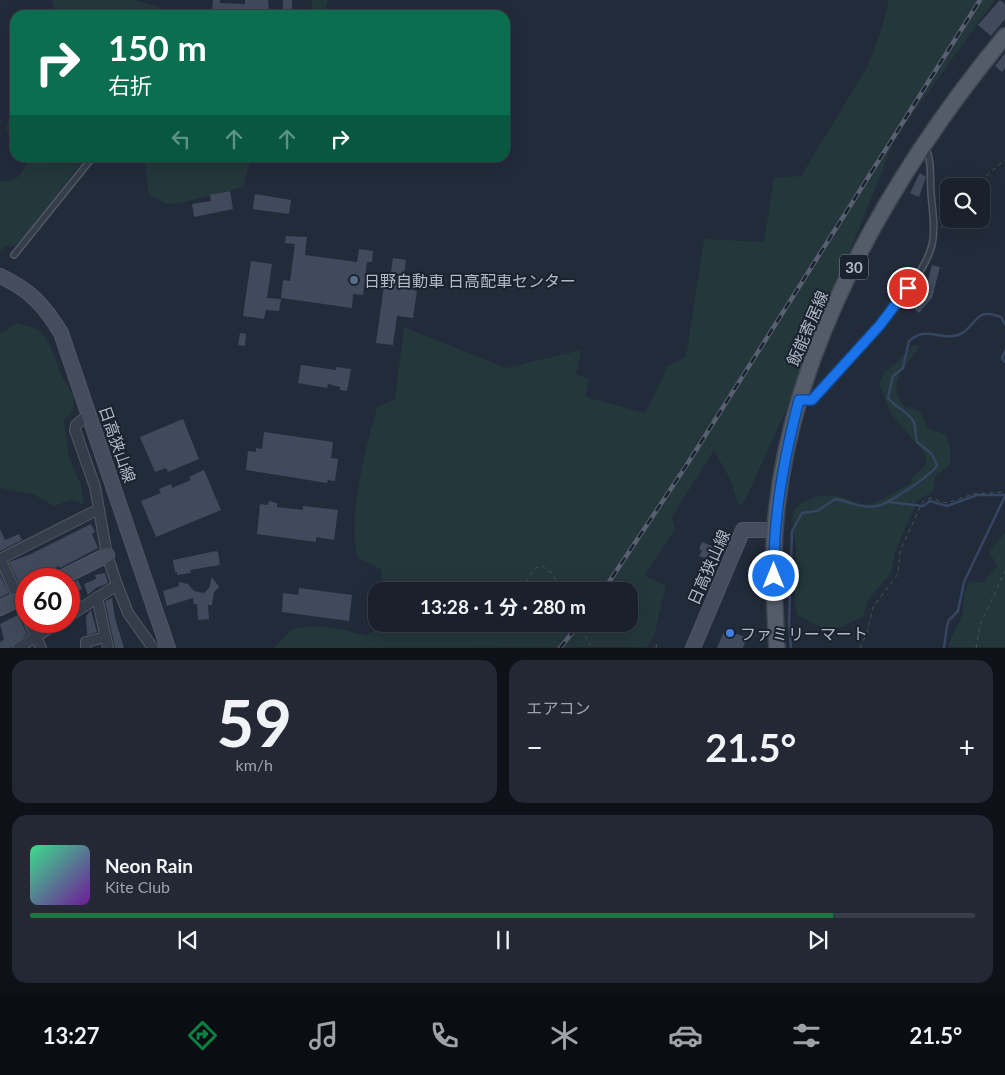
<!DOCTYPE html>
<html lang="ja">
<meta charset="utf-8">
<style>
body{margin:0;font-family:Lato,"Noto Sans JP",sans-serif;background:#232834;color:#f1f3f6;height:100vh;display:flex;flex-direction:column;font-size:19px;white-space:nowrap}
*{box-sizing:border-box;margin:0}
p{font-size:16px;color:#9fa3a9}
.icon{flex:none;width:28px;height:28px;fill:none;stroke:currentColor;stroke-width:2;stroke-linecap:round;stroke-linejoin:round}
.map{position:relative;height:648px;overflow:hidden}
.panel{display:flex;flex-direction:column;gap:12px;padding:12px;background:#0e1218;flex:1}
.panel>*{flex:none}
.hud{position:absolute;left:10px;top:10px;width:500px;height:152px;border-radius:15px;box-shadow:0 5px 20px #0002,0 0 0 1px #383e48;background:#0b6e4f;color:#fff;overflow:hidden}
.controls{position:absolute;left:940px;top:178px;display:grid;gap:10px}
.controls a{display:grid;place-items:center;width:50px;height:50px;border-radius:10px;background:#1a202c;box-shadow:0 5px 20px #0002,0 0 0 1px #383e48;font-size:25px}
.speed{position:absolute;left:15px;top:568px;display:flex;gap:10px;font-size:25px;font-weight:700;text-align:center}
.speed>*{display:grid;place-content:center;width:65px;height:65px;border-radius:50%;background:#1a202c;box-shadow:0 5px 20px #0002,0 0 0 1px #383e48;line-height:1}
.speed .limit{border:8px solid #d22;background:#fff;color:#111}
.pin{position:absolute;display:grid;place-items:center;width:42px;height:42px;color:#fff;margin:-21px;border:2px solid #fff;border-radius:50%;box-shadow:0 1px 5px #0007}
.me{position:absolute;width:55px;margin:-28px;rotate:0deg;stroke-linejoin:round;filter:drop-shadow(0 0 4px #0008)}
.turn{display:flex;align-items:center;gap:18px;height:105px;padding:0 15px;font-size:22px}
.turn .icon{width:65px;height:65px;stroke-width:2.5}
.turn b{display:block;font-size:35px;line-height:42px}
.lanes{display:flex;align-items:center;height:48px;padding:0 15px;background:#0003;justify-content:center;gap:25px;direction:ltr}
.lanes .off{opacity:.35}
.big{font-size:38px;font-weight:700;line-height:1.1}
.panel .tile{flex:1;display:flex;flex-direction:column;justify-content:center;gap:8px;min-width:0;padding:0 18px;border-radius:15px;background:#232834}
.panel .dial{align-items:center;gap:0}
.dial b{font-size:65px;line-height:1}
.song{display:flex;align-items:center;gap:15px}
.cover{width:60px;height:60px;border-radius:8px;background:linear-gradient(135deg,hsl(150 70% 55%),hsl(280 70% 35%))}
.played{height:5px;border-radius:2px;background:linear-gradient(90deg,#0b8043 85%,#383e48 85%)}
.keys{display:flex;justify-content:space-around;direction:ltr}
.heat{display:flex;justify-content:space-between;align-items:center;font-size:28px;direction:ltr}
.panel .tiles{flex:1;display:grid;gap:12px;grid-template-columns:1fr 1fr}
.tile:last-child{grid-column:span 2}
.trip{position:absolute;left:368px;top:582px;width:270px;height:50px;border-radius:15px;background:#1a202c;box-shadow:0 5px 20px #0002,0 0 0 1px #383e48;font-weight:700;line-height:50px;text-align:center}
.dock{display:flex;height:80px;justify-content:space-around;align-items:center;background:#0a0d12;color:#9fa3a9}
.dock .icon{width:35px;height:35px}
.dock .selected{color:#0b8043}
.dock b{font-size:22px;color:#f1f3f6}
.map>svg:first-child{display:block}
</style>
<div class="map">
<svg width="1005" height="648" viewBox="0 0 1005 648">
<rect width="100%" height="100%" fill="#222b3a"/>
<path fill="#24373b" d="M52,0H133L159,7L161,15H55Z
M312,0H328L324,15H311Z
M889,0H995L895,138L790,402L746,498L741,506L737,501L732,483L714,450L672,517L675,530L644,575L666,586L654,635L647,647L274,648C280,643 287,632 294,629C313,622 348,630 366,636L383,624H629V591H384L381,569L359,558C345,527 367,442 377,408L395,399L404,327L506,368L581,350L576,374L589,379L585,397L645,413L668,366L686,357L704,239L764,242L774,178L801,176L869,64L882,28Z
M15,94V143L6,129Z
M26,158H85L19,243L13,246H5L0,251V180L4,182L18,177L27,163Z
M144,158H251L243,187L181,203L166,204L149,195Z
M17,323L38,329L49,343L63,379L74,396L73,410L64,421L69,458L81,485L84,504L70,500L54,506L33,494L0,488V334Z
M913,346H920C905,368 885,382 905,407C919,408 924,413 926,428L945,434C949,444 956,461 945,469C941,472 939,473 935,477L933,491L917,501L895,552L891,573L868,600L863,616C829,634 830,633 797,615C792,595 796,571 796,550C796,539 791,527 793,516C795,498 824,494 838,496C849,498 858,507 871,504C882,501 900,488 911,483L912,477L922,469L927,461L923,451L891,414L879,384L885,371C896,366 903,354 913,346Z
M1005,533V647H948C951,636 955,631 960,621C965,609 961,597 969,581L983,583L997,566L989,551Z"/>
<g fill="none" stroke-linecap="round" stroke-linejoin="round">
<path stroke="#364561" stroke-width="2.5" d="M1005,351L1002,358L1005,362
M889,502L923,506L930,501L947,506L977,495H1005
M791,648L789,622L792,531L802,513L817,511L835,499C849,501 862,509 877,506C888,504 932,475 937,465L931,453L917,442C915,436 916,428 914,422C908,411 896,408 888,398L893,376L903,368L909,341C928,325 939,341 958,335C978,328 972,306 1001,317L1005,324
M944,648L947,626L949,620L958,611L964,582L1005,496"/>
</g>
<path fill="#414a5c" d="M213,0H220V3L245,4V0H268L269,12H221V10H212Z
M283,0H292V10H283Z
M1000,0L1005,4V19L991,36L978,25Z
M1005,53V68L1002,72L995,66Z
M920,173L926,177L919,197L910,193Z
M230,191L233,209L194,217L192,204L211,201L210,195Z
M255,194L291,200L289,214L253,209Z
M286,236L307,237L305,255L357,262L359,249L373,251L372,262H367L363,295L353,294L352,308L281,298L283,280L290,281L295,244L285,243Z
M393,258L406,260L404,274L415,276L413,290L417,291L413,318L397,316L393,345L376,343L384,286L389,287Z
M251,261L272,264L267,298L281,299L279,311L266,310L264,319L243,316Z
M932,265L940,267L932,298L919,313L912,307L925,292Z
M240,333L246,334L245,346L238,345Z
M301,365L336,370V367L351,369L347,391L340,390V387L328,384L327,388L298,383Z
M183,419L199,459L168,472L166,468L155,472L140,437Z
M264,432L333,442L331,458L338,459L335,481L328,480L327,483L246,470L248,451L256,452V448L262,449Z
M204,470L221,510L156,537L141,501L161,493L159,489L171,484L172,488L191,480L189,477Z
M269,501L277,503V507L303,510V506L338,510L334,540L316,537V542L257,534L260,504L268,505Z
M91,524L95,532L92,534L98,548L60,568L59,566L41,574L43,579H26V584L21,587L9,562L29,555Z
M0,529L5,540L19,534L22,540L0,551Z
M702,542L719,549L713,562L699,556L702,551L699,549Z
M216,551L218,552L220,565L190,570L191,573L177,575V572H175L173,560Z
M105,573L108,583L96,588L88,595L84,584L96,579L95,575Z
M0,575L9,593L0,598Z
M212,577L219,587L214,592L212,605H208L209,619L198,620L197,604H194L193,598L167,606L163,591L179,586V582L188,584L194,591L204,593L209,588Z
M78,580L82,589L71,594L69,585Z
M299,588L352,595L349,621L282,612L283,593L298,595Z
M112,598L115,618L124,648H115L105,601Z
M91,610L97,632L87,635L86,616Z
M18,615L27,634L10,648H0V642L4,639L0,624Z
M725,629L747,638L743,648H717Z"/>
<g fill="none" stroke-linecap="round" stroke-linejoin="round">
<g stroke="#515865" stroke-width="8">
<path id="lane" d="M14,255L92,158
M800,401L812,400C843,367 922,286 932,245C936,227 932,209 931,192C930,178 932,159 925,147"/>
</g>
<g stroke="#515865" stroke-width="12">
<path id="street" d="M89,414L76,425L75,430L95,487L107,555L117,585L128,613L153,648
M0,558L26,615
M0,559L97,510
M97,597L108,648
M69,616L117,585
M29,621L41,648
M18,648L61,621
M86,648V642L105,637"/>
</g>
<g stroke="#515865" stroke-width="16">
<path id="secondary" d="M0,276C30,290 44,305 61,333L168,648
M59,579L107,555
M0,608L26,595
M693,648L743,530H775"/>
</g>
<g stroke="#3f4653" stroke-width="18">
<path id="primary" d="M777,648C775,609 772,569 775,530C787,351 893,172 1005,36"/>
</g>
<path stroke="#425458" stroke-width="1" stroke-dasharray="4 4" stroke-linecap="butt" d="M974,186L1005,160
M941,228L949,216
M522,589L535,568L542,566L552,573L560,591
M574,624L583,632L592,648
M656,648L657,641
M860,648L867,632L873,607L898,574L900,551L923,501L931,498L947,503L973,494L1005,492
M976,648L980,625L1005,571"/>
<use href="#lane" stroke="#363d4a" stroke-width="5"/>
<use href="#street" stroke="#363d4a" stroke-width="10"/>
<use href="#secondary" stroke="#444c5d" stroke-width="14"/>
<use href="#primary" stroke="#545c6a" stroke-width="15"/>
<g stroke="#586071" stroke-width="4.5">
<path id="rail" d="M603,591L686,466L980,0
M560,648L579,624"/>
</g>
<use href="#rail" stroke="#1b222f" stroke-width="2.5" stroke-dasharray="8" stroke-linecap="butt"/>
</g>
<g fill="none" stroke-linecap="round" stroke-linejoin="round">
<g stroke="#114b97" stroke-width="12">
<path id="route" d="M774,576C773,516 784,458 799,400H812L880,325L908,288"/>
</g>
<use href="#route" stroke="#1a73e8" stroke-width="9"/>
</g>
<circle fill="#5c6f8a" stroke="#1b222f" stroke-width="2" cx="354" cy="280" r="5"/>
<circle fill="#3f7fe0" stroke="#1b222f" stroke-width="2" cx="730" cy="633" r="5"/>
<g text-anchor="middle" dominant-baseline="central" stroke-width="4" stroke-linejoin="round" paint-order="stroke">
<rect fill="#1b222f" stroke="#848b99" stroke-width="1" x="840" y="254.5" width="28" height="25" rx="4"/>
<g font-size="15" font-weight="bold" fill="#b1b8c6">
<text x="854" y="267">30</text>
</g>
<g font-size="16" fill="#b1b8c6" stroke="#1b222f" text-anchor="start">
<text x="364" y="280">日野自動車 日高配車センター</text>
<text x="740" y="633">ファミリーマート</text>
</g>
<g font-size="16" fill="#b1b8c6" stroke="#1b222f">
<text transform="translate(807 328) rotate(-67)">飯能寄居線</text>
<text transform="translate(118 444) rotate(71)">日高狭山線</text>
<text transform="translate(708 567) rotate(-66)">日高狭山線</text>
</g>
</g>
</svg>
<div class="controls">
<a><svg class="icon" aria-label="search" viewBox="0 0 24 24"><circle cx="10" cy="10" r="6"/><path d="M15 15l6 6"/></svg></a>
</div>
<div class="speed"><div class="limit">60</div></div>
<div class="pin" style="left:908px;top:288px;background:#d93025"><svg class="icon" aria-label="arrive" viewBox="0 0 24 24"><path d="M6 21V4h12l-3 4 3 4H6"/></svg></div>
<svg class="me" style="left:774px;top:576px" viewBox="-20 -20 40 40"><circle r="17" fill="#1a73e8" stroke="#fff" stroke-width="3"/><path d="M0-11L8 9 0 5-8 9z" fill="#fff"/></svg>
<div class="trip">13:28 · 1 分 · 280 m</div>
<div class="hud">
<div class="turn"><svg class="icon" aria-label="right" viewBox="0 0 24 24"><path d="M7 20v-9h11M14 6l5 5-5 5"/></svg><div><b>150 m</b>右折</div></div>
<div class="lanes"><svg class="icon off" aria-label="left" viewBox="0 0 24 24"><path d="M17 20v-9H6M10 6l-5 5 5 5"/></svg><svg class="icon off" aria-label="ahead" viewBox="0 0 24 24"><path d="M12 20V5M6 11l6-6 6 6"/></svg><svg class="icon off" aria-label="ahead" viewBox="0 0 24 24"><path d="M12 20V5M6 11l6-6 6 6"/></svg><svg class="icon" aria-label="right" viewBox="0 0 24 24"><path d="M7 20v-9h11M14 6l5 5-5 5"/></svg></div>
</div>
</div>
<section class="panel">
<div class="tiles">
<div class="tile dial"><b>59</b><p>km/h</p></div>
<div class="tile"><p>エアコン</p>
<div class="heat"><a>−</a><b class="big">21.5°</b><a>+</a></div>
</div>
<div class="tile">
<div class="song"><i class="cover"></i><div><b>Neon Rain</b><p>Kite Club</p></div></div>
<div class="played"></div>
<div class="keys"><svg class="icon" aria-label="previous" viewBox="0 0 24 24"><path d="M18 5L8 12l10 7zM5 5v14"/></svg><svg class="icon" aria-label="pause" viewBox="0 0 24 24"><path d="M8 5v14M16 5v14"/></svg><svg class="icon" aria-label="next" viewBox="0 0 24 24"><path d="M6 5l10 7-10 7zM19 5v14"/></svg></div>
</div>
</div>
</section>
<nav class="dock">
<b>13:27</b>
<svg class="icon selected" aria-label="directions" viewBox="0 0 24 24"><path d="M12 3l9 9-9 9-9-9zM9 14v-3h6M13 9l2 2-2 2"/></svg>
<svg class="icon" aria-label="music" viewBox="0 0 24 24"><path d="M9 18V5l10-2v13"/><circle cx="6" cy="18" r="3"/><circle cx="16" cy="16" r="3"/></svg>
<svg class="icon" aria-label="phone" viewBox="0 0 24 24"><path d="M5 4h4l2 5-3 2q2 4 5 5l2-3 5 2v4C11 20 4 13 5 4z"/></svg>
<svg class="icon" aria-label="climate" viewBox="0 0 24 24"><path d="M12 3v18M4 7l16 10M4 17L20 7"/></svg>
<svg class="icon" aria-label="car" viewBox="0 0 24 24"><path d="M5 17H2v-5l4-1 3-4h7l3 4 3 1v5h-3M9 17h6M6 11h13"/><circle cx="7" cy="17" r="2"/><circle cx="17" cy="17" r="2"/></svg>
<svg class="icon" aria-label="filters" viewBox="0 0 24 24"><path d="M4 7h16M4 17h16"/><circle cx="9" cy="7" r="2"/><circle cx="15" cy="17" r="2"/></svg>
<b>21.5°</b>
</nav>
